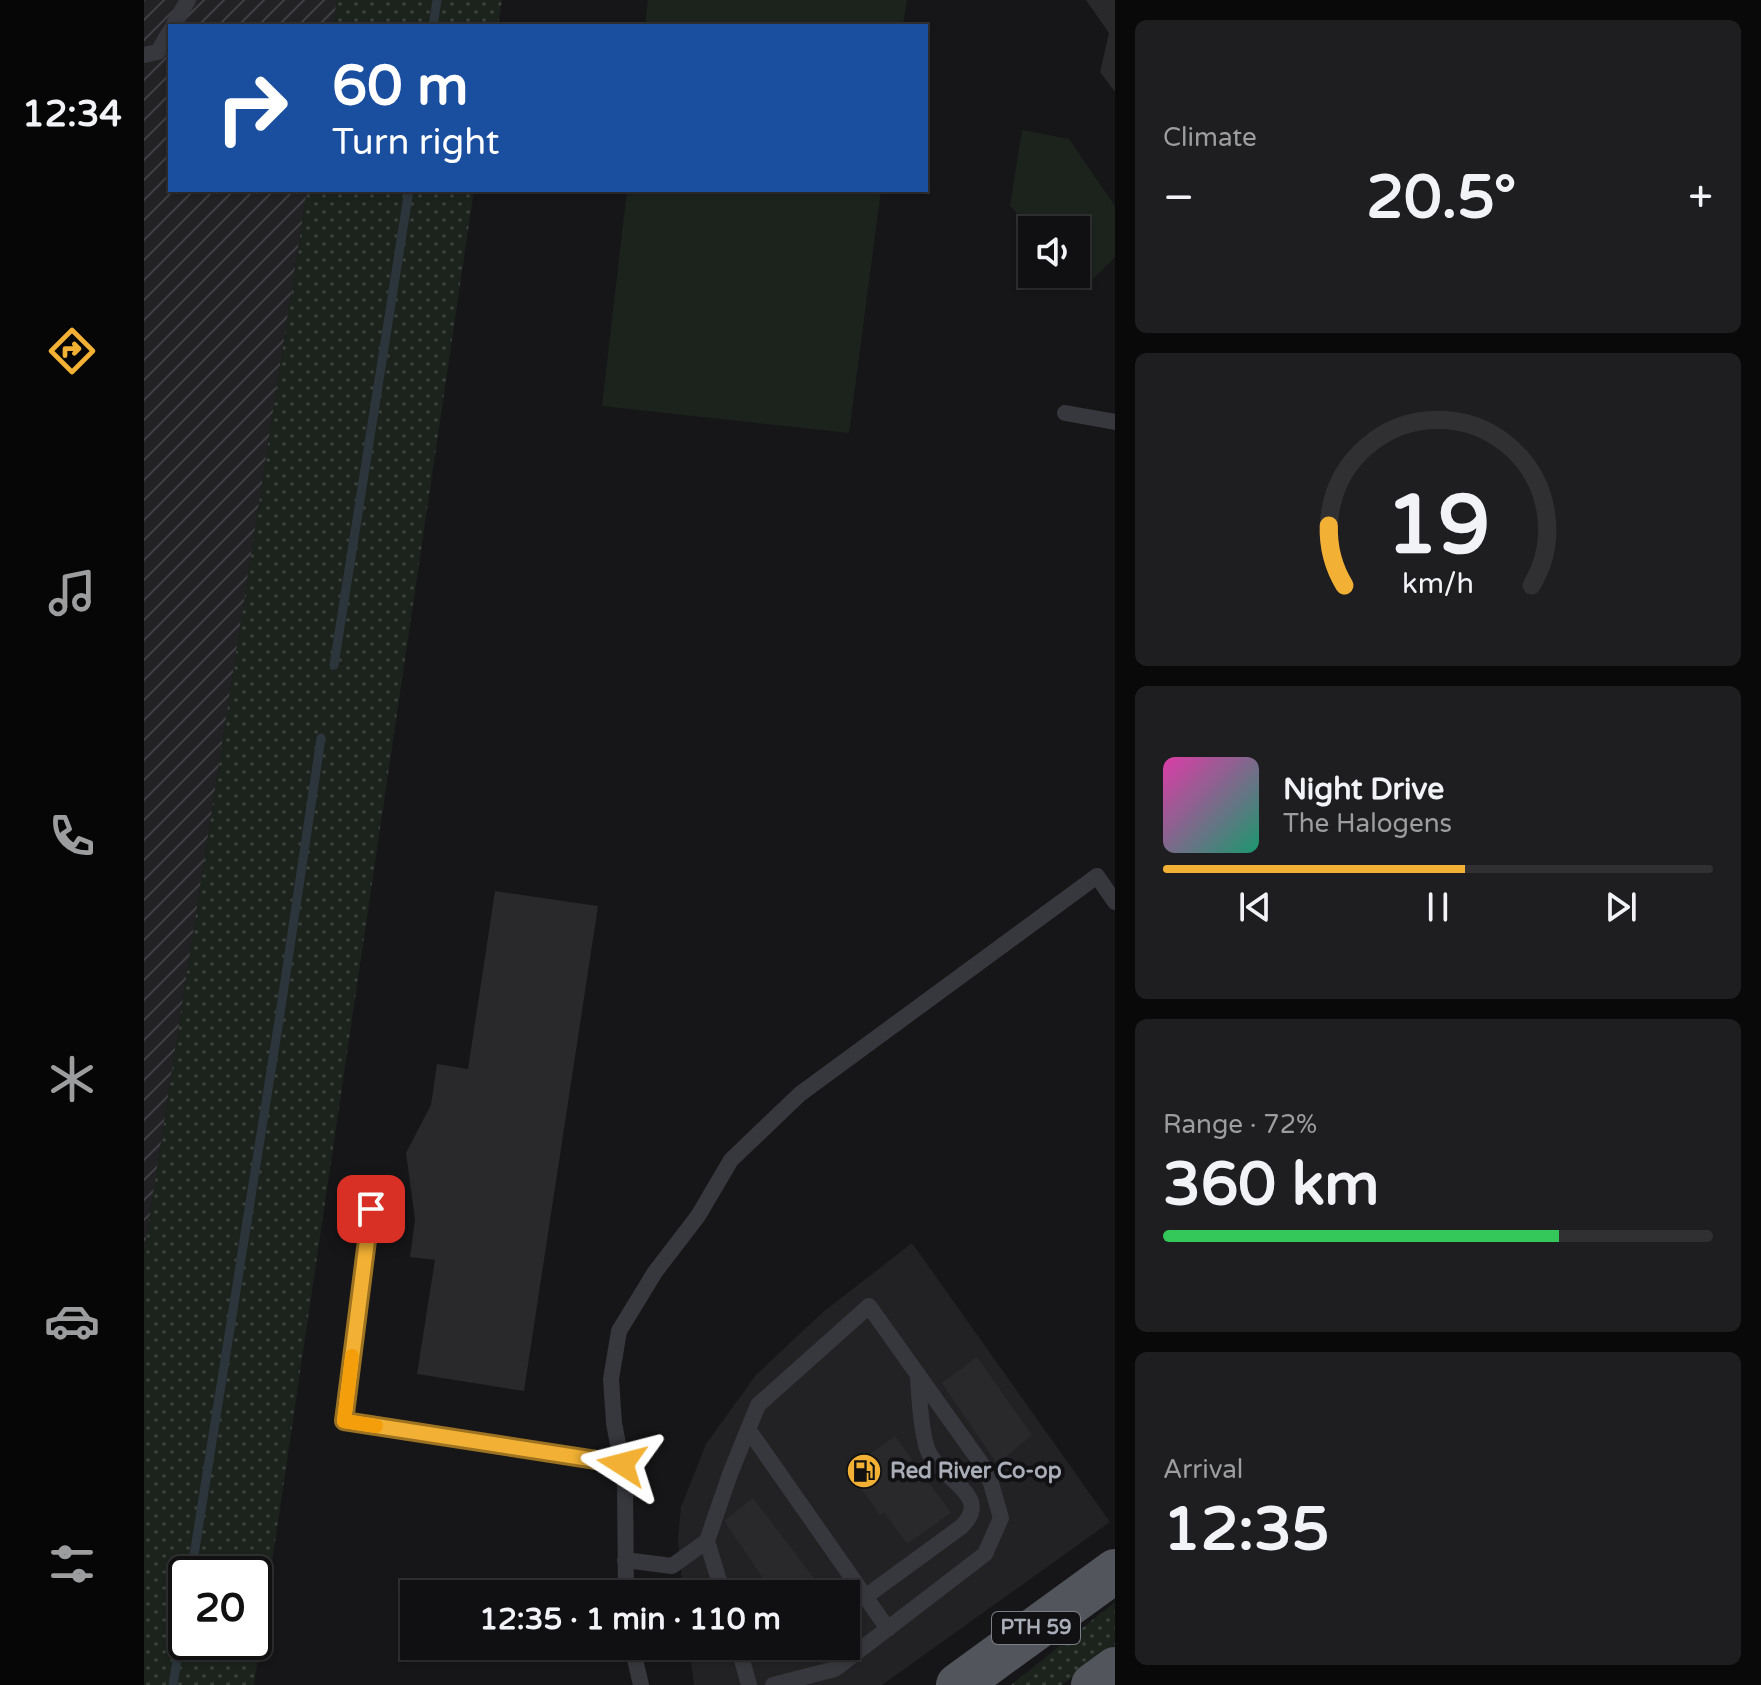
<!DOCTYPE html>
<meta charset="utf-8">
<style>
body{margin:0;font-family:"Varela Round",sans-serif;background:#1e1e20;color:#f1f3f6;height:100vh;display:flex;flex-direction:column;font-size:30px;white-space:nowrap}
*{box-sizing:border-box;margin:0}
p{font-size:26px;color:#9c9d9f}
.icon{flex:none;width:44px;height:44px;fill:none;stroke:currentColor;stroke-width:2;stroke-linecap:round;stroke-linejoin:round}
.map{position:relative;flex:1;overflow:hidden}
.sheet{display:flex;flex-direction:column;gap:20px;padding:20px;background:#09090a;width:646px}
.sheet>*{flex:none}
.top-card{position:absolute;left:24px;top:24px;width:760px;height:168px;border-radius:0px;box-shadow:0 2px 6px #0004,0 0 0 2px #303032;background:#1a4fa0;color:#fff;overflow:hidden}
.fabs{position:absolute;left:874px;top:216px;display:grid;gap:16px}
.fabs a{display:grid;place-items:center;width:72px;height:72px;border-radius:0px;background:#101012;box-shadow:0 2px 6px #0004,0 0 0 2px #303032;font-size:40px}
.speed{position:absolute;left:24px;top:1556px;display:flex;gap:16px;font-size:40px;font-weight:700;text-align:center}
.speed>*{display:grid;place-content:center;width:104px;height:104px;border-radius:50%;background:#101012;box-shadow:0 2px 6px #0004,0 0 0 2px #303032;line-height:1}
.speed .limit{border:4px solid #111;border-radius:12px;background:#fff;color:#111}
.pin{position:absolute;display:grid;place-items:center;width:68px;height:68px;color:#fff;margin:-34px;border-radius:16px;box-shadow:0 4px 12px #0006}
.me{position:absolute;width:88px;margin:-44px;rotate:279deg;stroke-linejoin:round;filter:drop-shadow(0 0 6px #0008)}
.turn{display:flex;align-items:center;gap:28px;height:168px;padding:0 32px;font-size:36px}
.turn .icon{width:104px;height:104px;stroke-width:2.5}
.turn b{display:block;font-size:56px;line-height:68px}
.big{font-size:60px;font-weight:700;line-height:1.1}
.sheet .card{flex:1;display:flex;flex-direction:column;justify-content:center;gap:12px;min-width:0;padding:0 28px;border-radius:12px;background:#1e1e20}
.sheet .dial{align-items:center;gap:0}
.dial svg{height:208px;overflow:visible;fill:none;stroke:#303032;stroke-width:7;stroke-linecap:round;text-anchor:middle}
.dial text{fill:#f1f3f6;stroke:none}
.song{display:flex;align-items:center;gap:24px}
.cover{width:96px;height:96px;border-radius:12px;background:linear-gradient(135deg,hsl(320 70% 55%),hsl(160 70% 35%))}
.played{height:8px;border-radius:4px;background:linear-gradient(90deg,#f2b134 55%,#303032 55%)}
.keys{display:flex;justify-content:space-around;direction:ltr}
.heat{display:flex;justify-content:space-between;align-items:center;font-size:44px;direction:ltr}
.charge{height:12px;border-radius:6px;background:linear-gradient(90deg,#34c759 72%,#303032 0)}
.trip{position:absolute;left:256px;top:1580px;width:460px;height:80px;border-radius:0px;background:#101012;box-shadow:0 2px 6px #0004,0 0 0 2px #303032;font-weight:700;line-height:80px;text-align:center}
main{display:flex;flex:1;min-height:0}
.menu{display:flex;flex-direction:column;width:144px;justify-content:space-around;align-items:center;background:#060607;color:#9c9d9f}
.menu .icon{width:56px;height:56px}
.menu .on{color:#f2b134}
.menu b{font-size:36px;color:#f1f3f6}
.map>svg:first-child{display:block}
</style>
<main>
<nav class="menu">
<b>12:34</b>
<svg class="icon on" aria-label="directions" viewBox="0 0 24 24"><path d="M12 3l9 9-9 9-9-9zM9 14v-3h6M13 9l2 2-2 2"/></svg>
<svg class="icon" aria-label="music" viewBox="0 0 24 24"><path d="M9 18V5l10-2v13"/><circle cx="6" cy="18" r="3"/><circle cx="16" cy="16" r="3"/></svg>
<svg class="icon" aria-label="phone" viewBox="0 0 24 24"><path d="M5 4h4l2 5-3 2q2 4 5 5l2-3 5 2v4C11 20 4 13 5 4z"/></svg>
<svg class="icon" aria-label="climate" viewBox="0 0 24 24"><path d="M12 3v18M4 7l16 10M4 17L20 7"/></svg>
<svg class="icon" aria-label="car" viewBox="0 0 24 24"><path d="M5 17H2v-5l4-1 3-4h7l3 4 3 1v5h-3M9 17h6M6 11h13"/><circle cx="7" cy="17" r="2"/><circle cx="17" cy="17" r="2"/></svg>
<svg class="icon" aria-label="filters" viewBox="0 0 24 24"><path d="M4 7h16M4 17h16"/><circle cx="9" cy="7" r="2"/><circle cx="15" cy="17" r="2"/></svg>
</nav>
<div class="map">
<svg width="971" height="1685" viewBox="0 0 971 1685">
<defs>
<pattern id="industrial-furrows" width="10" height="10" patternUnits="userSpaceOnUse" patternTransform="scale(2)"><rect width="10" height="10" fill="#222225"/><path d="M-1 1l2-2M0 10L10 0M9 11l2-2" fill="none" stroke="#3f3f43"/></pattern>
<pattern id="grass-dots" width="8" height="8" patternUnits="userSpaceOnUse" patternTransform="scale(2)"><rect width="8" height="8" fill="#1c231d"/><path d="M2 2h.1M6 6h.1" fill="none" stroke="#3a403c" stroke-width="1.8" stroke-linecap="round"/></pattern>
</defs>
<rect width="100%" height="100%" fill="#161618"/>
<path fill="#222225" d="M768,1243L966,1522L738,1685H550L545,1646H702V1594H539L534,1539L537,1507L562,1444L612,1375L679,1312Z"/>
<path fill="url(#industrial-furrows)" d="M0,0H193L189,26H26V190H163L0,1253Z"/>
<path fill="url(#grass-dots)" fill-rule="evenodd" d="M193,0H358L354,26H189Z
M163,190H330L110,1685H0V1253ZM42,1574H110V1642H42Z
M971,1602V1647L917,1685H867Z"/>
<path fill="#1c231d" d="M504,0H763L759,26H501Z
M878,130L925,139L971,206V257L943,285L932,274V230H889L866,206Z
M483,190H737L705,433L458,406Z"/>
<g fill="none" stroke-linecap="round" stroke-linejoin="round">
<path stroke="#2c353c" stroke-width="9" d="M289,26L293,0
M190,665L265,190
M47,1574L136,1014L177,738
M29,1685L42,1604"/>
</g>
<path fill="#29292c" d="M942,0H971V92L956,72L965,33Z
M351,891L454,906L380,1391L273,1374L291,1260L266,1257L271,1219L262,1153L287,1105L293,1064L324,1069Z
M833,1357L888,1435L853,1464L798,1383Z
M751,1436L807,1513L763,1544L740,1512L736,1515L704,1470Z
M609,1498L682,1594H630L580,1521Z
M702,1621L713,1636L702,1645Z
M666,1646H701L678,1664Z"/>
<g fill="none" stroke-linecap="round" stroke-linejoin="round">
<path stroke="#37383d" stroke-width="16" d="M29,26L44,0
M0,55L14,52L26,31
M921,413L971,422
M227,1209L200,1421L478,1464
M604,1429L744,1629
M563,1541L579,1594
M481,1560L528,1566L563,1541L586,1474L614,1405L725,1306L844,1473L857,1518L841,1554L691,1669L629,1685
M482,1594L481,1481L470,1423L467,1379L475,1331L511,1272L554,1216L587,1160L656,1094L953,876L971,902
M721,1597L817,1527C850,1496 798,1480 785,1453C777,1438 775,1395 774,1377
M488,1646L497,1685
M594,1646L605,1685"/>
<path stroke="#53555c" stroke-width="44" d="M814,1685L971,1571
M949,1685L971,1669"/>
</g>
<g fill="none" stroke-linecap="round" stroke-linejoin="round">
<g stroke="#9d7322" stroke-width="20">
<path id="route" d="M227,1209L200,1421L478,1464"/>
</g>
<use href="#route" stroke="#f2b134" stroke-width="14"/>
<path stroke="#f59e0b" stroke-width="14" d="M208,1356L200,1421L232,1426"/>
</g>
<defs>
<g id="fuel-disc" transform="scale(1.8)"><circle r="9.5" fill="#f2b134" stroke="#111113"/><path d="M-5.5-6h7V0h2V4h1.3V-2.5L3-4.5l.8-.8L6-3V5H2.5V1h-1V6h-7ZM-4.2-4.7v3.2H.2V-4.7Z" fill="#111"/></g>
</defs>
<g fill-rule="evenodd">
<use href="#fuel-disc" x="720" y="1471"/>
</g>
<g text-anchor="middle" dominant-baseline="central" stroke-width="8" stroke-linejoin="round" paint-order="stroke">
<rect fill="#111113" stroke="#7b7e86" stroke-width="2" x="848" y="1612" width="88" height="32" rx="6"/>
<g font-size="20" font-weight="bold" fill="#a8adb8">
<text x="892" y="1628">PTH 59</text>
</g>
<g font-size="22" font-weight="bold" fill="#a8adb8" stroke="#111113" text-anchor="start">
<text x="746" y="1471">Red River Co-op</text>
</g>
</g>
</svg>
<div class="fabs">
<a><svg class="icon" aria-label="sound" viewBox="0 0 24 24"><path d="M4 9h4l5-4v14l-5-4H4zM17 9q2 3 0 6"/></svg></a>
</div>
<div class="speed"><div class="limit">20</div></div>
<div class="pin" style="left:227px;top:1209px;background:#d93025"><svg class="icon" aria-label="arrive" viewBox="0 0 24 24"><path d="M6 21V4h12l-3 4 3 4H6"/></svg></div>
<svg class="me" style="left:478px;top:1464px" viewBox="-20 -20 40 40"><path d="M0-17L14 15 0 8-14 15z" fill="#f2b134" stroke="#fff" stroke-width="4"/></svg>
<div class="trip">12:35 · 1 min · 110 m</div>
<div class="top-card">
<div class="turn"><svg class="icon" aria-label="right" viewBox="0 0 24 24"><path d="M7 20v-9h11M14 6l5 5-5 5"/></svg><div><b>60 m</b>Turn right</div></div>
</div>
</div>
<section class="sheet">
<div class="card"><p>Climate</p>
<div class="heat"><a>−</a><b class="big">20.5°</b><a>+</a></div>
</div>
<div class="card dial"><svg viewBox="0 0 100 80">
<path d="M14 69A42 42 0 1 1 86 69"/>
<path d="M14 69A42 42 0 0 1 8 46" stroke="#f2b134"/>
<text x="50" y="56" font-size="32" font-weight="700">19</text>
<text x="50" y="72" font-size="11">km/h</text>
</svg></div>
<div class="card">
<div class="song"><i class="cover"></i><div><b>Night Drive</b><p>The Halogens</p></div></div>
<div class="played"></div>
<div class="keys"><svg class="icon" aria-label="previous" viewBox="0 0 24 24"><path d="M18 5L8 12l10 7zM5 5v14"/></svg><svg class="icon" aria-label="pause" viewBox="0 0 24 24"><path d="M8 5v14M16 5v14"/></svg><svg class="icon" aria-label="next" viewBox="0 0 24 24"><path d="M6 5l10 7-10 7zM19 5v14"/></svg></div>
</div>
<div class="card"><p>Range · 72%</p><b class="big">360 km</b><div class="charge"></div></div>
<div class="card"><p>Arrival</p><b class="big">12:35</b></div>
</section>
</main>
